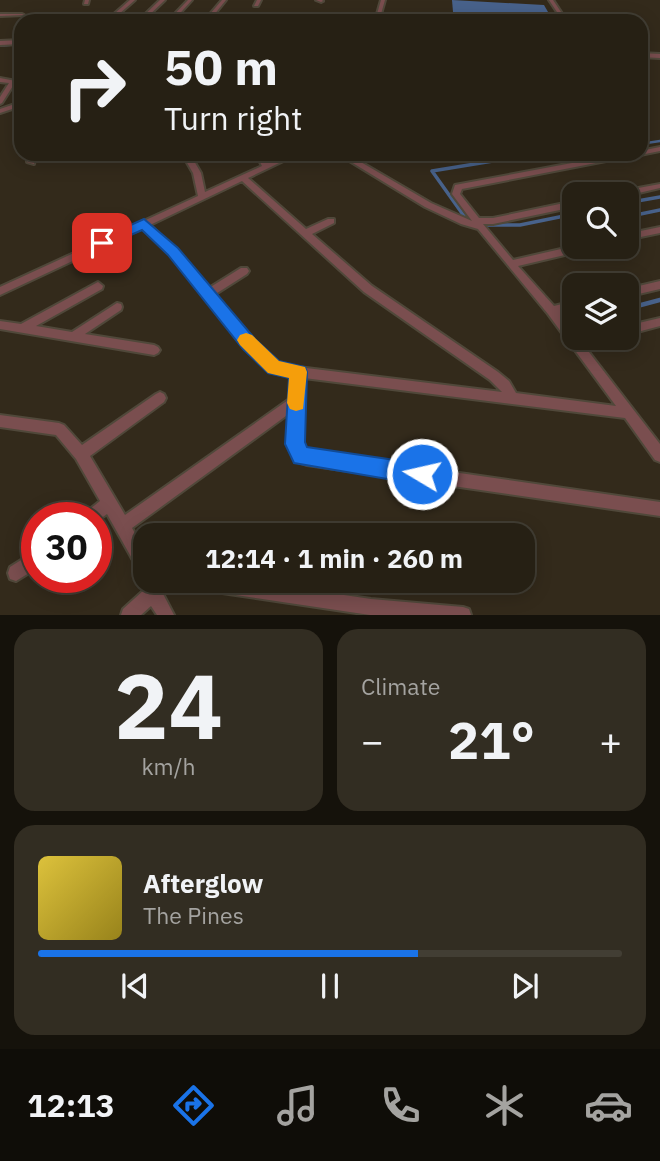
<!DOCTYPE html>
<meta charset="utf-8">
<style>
body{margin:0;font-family:"IBM Plex Sans",sans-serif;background:#322d22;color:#f1f3f6;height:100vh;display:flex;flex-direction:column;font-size:26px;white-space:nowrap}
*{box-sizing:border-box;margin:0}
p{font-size:23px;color:#a4a3a0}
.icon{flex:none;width:38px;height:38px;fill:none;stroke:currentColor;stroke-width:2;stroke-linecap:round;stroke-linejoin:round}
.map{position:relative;height:615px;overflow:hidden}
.sheet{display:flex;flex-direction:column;gap:14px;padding:14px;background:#15120b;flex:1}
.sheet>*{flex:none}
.top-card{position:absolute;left:14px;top:14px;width:634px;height:147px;border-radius:21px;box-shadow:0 4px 18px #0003,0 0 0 2px #423e34;background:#262014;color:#f1f3f6;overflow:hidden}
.buttons{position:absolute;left:562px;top:182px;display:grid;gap:14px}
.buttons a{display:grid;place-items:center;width:77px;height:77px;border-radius:14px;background:#262014;box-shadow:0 4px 18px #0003,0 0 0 2px #423e34;font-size:35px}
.speed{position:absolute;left:21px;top:502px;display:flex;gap:14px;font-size:35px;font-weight:700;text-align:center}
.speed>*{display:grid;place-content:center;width:91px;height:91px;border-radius:50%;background:#262014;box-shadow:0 4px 18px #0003,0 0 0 2px #423e34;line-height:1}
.speed .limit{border:10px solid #d22;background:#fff;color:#111}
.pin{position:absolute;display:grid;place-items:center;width:60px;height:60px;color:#fff;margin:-30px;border-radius:14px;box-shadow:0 4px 10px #0006}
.me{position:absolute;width:77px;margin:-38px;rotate:279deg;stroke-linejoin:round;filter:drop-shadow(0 0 5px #0008)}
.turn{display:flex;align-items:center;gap:24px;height:147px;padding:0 35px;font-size:32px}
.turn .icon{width:91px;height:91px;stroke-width:2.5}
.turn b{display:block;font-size:49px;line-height:60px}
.big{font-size:52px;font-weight:700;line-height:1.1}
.sheet .tile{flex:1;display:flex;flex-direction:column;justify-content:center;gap:10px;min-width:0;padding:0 24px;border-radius:21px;background:#322d22}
.sheet .dial{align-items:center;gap:0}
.dial b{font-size:91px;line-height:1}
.song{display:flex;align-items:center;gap:21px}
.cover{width:84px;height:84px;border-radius:10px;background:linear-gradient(135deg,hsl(50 70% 55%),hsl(50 70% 35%))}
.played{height:7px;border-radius:4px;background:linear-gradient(90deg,#1a73e8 65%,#423e34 65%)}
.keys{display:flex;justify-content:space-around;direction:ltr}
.heat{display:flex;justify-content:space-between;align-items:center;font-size:38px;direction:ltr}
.sheet .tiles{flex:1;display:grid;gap:14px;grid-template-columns:1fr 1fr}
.tile:last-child{grid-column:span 2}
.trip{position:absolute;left:133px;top:523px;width:402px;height:70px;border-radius:21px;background:#262014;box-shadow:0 4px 18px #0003,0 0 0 2px #423e34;font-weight:700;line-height:70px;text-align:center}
.dock{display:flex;height:112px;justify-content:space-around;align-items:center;background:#0f0d08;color:#a4a3a0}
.dock .icon{width:49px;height:49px}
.dock .selected{color:#1a73e8}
.dock b{font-size:32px;color:#f1f3f6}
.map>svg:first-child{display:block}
</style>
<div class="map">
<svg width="660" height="615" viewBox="0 0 660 615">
<rect width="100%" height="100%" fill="#332a1b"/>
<path fill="#48628b" d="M452,0L544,5L552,19L453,12Z"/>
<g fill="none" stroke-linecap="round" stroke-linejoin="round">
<path stroke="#48628b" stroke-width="2" d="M0,41L21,40
M0,46L21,44"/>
<path stroke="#48628b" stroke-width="2.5" d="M640,144L660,141
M519,157L539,154"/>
<path stroke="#48628b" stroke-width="3.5" d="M626,203L660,197
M626,217L660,210
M469,223L432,171L530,155
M480,225H520L574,214"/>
<path stroke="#48628b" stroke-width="4.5" d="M626,309L660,300
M571,323L574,322"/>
<g stroke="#50483a" stroke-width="4">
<path id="minor" d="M85,0H89L88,4H84Z
M130,0H135L111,21H106Z
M160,0H165L143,21H138Z
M188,0H192L173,21H168Z
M222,0H226L209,21H204Z
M257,0H261L258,6H254Z
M316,0H322L323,1L321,2Z
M381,0H385L379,21H375Z
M549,0H553L567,21H563Z
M0,14H22L24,15L0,16Z
M21,40V44L0,45V41Z
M640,53L660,54V58L640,57Z
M0,78L16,81L2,103L0,104V97L9,83L0,82Z
M21,102V106L0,113V109Z
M660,147V151L640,155L637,154H640V151Z
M28,154H36L34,164L27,162Z
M182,154H190L201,173L205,192L262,166L256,154H264L269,163L288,154H298L248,178L306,229L328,219H334V223L312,234L372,286L498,372L509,381L516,393L616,406L574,349L571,348L570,344L548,314L478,229L461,224L425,207L338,154H347L431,203L472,221L452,194L455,185L620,154H636L632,156L462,189L460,194L479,218H493L574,201V207L493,224H483L513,260L574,246L591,247L586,250L518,266L554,306L574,301V309L560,313L574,332V338L580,339L607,338L606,341L585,347L660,444V462L655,460L625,418L304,378L302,443L307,451L660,502V516L307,465L296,461L288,444L290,413L132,528L145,551V573L139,571L107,514L96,522V518H83L85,513L100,501L76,459L56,435L0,427V415L59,423L64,425L82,445L156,394L160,392L164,394L166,398L164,402L90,456L125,515L291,398L292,376L271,371L245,347L170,254L143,228L0,295V287L198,196L193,173ZM242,181L364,292L490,380L502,392L298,367L278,363L253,341L214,295L247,274L249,271L247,268H241L209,288L176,250L150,225Z
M660,184V188L626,196L618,194L622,191Z
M660,227V233L626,240V234Z
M660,281V289L626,297V289Z
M98,282L103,286L102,289L36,326L72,332L117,303L121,304L122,307L121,310L85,334L154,345L158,347L160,350L158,353L154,355L0,329V321L21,324Z
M660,318V326L626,335V326Z
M37,550V568L16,581L10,579L8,573L10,567Z
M145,576V581H159L161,590L174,615H157L151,606L141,615H121L123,609L144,590L143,581Z
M187,581H249L371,599L463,607L469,609L471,615H370L195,589L189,587Z"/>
</g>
<use href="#minor" fill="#7a4e4f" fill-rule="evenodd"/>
</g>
<path fill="#1a73e8" stroke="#114b97" stroke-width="2" d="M144,219L178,248L255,339L279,361L305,367L307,372L305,442L307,447L422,464L430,467L433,474L430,481L422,485L294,463L285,444L289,378L268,373L243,349L168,255L142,230L102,248L95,243L97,240Z"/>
<path fill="#f59e0b" d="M246,333L252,335L279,361L305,367L307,372L303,409L296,411L290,409L287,403L289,378L268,373L240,345L237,340L240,335Z"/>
</svg>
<div class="buttons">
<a><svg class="icon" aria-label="search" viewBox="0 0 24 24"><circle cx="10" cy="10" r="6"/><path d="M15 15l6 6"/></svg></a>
<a><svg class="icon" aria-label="layers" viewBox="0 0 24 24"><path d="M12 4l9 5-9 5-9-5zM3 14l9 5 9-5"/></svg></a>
</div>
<div class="speed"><div class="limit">30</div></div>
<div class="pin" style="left:102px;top:243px;background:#d93025"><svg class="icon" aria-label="arrive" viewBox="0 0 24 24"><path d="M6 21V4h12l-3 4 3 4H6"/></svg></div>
<svg class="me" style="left:422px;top:474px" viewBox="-20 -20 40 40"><circle r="17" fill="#1a73e8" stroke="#fff" stroke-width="3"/><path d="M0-11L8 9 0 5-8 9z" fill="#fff"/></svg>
<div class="trip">12:14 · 1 min · 260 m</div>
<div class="top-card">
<div class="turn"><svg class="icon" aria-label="right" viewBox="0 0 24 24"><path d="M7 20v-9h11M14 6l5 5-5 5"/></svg><div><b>50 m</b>Turn right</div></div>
</div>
</div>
<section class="sheet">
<div class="tiles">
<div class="tile dial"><b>24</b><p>km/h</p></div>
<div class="tile"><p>Climate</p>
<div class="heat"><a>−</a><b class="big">21°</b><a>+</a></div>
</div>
<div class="tile">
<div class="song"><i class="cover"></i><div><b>Afterglow</b><p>The Pines</p></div></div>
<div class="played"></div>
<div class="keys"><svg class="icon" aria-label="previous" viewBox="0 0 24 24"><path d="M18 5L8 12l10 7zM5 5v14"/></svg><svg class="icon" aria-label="pause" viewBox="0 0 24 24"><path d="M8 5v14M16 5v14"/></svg><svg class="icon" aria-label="next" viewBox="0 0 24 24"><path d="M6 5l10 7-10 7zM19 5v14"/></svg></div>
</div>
</div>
</section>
<nav class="dock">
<b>12:13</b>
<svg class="icon selected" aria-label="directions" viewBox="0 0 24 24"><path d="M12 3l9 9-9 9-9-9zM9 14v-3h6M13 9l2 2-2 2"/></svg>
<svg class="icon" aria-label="music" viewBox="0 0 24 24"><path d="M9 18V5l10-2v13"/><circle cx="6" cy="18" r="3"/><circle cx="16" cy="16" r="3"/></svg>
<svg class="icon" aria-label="phone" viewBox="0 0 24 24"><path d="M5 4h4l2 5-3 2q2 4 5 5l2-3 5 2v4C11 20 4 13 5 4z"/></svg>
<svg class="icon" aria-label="climate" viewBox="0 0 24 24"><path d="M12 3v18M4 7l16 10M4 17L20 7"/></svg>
<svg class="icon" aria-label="car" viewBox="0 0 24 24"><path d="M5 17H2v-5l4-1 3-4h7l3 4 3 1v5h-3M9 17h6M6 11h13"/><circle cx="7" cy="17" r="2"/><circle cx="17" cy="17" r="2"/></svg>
</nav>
